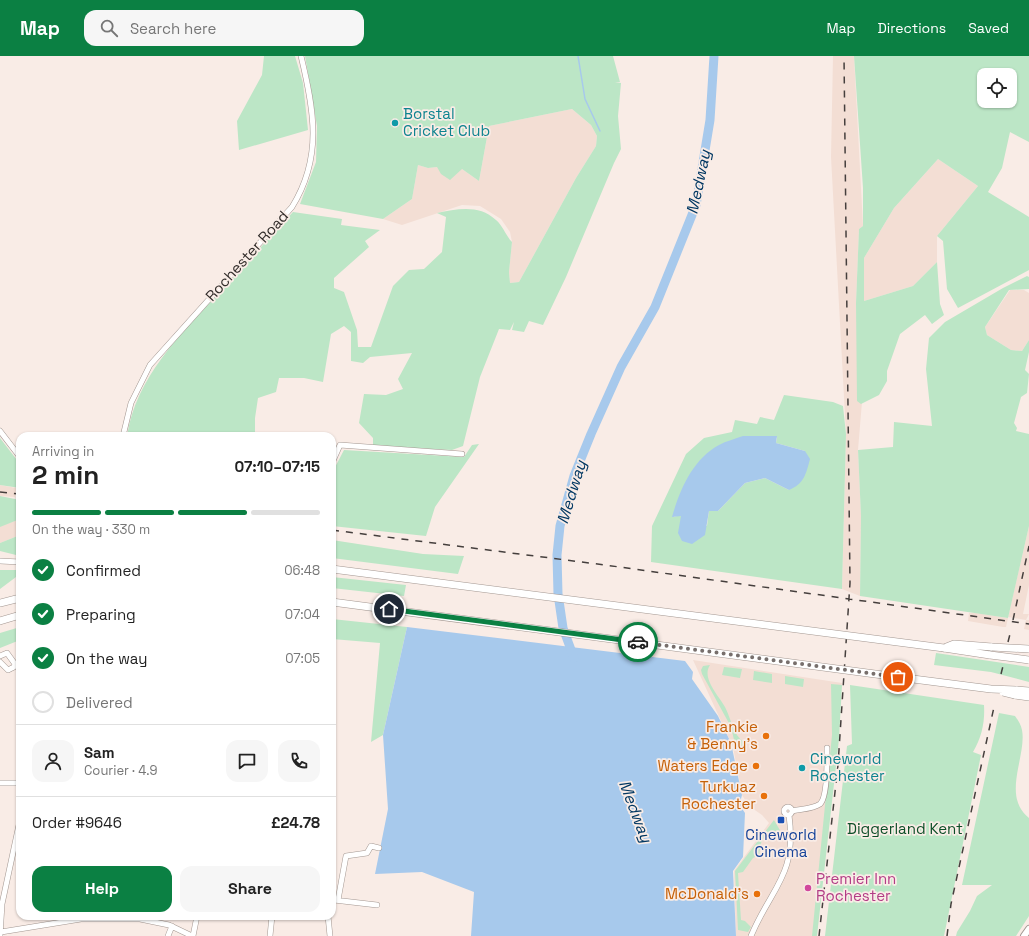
<!DOCTYPE html>
<html lang="en">
<head>
<meta charset="utf-8">
<style>
	body { margin:0; font-family:"Space Grotesk",sans-serif; background:#f6f6f6; color:#222; height:100vh; display:flex; flex-direction:column; font-size:15px; white-space:nowrap }
	* { box-sizing:border-box; margin:0 }
	p { font-size:13px; color:#767676 }
	.icon { flex:none; width:22px; height:22px; fill:none; stroke:currentColor; stroke-width:2; stroke-linecap:round; stroke-linejoin:round }
	.map { position:relative; flex:1; overflow:hidden }
	.panel { position:absolute; left:16px; top:376px; width:320px; height:488px; display:flex; flex-direction:column; background:#fff; border-radius:12px; box-shadow:0 1px 3px #0004 }
	.panel>* { flex:none }
	.buttons { position:absolute; left:977px; top:12px; display:grid; gap:8px }
	.buttons a { display:grid; place-items:center; width:40px; height:40px; border-radius:8px; background:#fff; box-shadow:0 1px 3px #0004; font-size:20px }
	.pin { position:absolute; display:grid; place-items:center; width:34px; height:34px; color:#fff; margin:-17px; border:2px solid #fff; border-radius:50%; box-shadow:0 1px 4px #0007 }
	.courier { position:absolute; display:grid; place-items:center; width:40px; height:40px; margin:-20px; border:3px solid #0b8043; border-radius:50%; background:#fff; color:#222; box-shadow:0 1px 5px #0007 }
	.overview em { font-style:normal; font-weight:700 }
	.overview div { display:flex; flex-direction:column-reverse }
	.overview { display:flex; align-items:center; justify-content:space-between; height:68px; padding:0 16px }
	h1 { font-size:26px; font-weight:700; line-height:30px }
	.bar { display:grid; grid-template-columns:repeat(4,1fr); gap:6px 4px; align-content:center; height:48px; padding:0 16px }
	.bar i { height:5px; border-radius:3px; background:#e0e0e0 }
	.bar .on { background:#0b8043 }
	.bar p { grid-column:span 4 }
	.line { display:flex; align-items:center; gap:10px; padding:0 16px; border-top:1px solid #e0e0e0 }
	.line div { flex:1 }
	.round { display:grid; place-items:center; flex:none; width:42px; height:42px; border-radius:12px; background:#f6f6f6 }
	ol { padding:0 16px; list-style:none }
	li { display:flex; align-items:center; gap:12px; height:44px }
	li p { margin-inline-start:auto }
	li .icon { padding:4px; border-radius:50%; background:#0b8043; color:#fff; stroke-width:4 }
	li:last-child { color:#767676 }
	li i { width:22px; height:22px; border:2px solid #e0e0e0; border-radius:50% }
	.action { display:flex; gap:8px; margin-top:auto; padding:8px 16px }
	.action a { flex:1; height:46px; border-radius:12px; background:#0b8043; color:#fff; font-size:16px; font-weight:700; line-height:46px; text-align:center }
	.action a+a { background:#f6f6f6; color:#222 }
	header { display:flex; align-items:center; gap:24px; box-sizing:border-box; height:56px; padding:0 20px; background:#0b8043; color:#fff }
	header strong { font-size:19px }
	nav { display:flex; gap:22px; margin-inline-start:auto; font-size:14px }
	.search { width:280px; height:36px; background:#f6f6f6; display:flex; align-items:center; gap:10px; box-sizing:border-box; padding:0 14px; border-radius:12px; color:#767676; font-size:15px }
	.map>svg:first-child { display:block }
	.built { fill:#f3ded4 }
	.green { fill:#bce6c6; fill-rule:evenodd }
	.water { fill:#a7c9ec }
	.lines { fill:none; stroke-linecap:round; stroke-linejoin:round }
	.stream { stroke:#a7c9ec; stroke-width:1.5 }
	.river { stroke:#a7c9ec; stroke-width:9 }
	.minor-casing { stroke:#a39791; stroke-width:6 }
	.major-casing { stroke:#a39791; stroke-width:8 }
	.highway-casing { stroke:#a39791; stroke-width:8 }
	.minor { stroke:#fff; stroke-width:5 }
	.major { stroke:#fff; stroke-width:6 }
	.highway { stroke:#fff; stroke-width:7 }
	.rail { stroke:#453f3d; stroke-width:1.5; stroke-dasharray:7 7; stroke-linecap:butt }
	.highway-bridge-casing { stroke:#a39791; stroke-width:8; stroke-linecap:butt }
	.highway-bridge { stroke:#fff; stroke-width:7 }
	.done { stroke:#776f6c; stroke-width:4; stroke-dasharray:0 7.2 }
	.route { stroke:#0b8043; stroke-width:5 }
	.culture-dot { fill:#0f9aa8; stroke:#f9ece6; stroke-width:1.5 }
	.food-dot { fill:#e8710a; stroke:#f9ece6; stroke-width:1.5 }
	.transit-dot { fill:#1a4fb4; stroke:#f9ece6; stroke-width:1.5 }
	.hotel-dot { fill:#d1479c; stroke:#f9ece6; stroke-width:1.5 }
	.labels { text-anchor:middle; stroke-width:3.5; stroke-linejoin:round; paint-order:stroke }
	.culture-label { font-size:15px; fill:#0d838f; stroke:#f9ece6; text-anchor:start }
	.street-label { font-size:15px; fill:#312c2a; stroke:#f9ece6 }
	.food-label { font-size:15px; fill:#c56008; stroke:#f9ece6; text-anchor:end }
	.park-label { font-size:15px; fill:#0c4e27; stroke:#f9ece6 }
	.transit-label { font-size:15px; fill:#164399; stroke:#f9ece6 }
	.hotel-label { font-size:15px; fill:#b23c85; stroke:#f9ece6; text-anchor:start }
	.water-label { font-size:16px; font-style:italic; fill:#003762; stroke:#f9ece6 }
</style>
</head>
<body>
<header>
<strong>Map</strong>
<div class="search"><svg class="icon" aria-label="search" viewBox="0 0 24 24"><circle cx="10" cy="10" r="6"/><path d="M15 15l6 6"/></svg>Search here</div>
<nav><a>Map</a><a>Directions</a><a>Saved</a></nav>
</header>
<div class="map">
<svg width="1029" height="880" viewBox="0 0 1029 880">
	<rect width="100%" height="100%" fill="#f9ece6"/>
	<path class="built" d="M833 0H854L863 170 859 173 856 247 863 334 858 394 861 460 860 540 842 533 846 378 831 101Z
		M572 53 591 69 597 80 596 90 576 122 519 226 510 227 509 216 512 186 510 176 501 163 480 150 462 149 402 169 383 163 412 143 418 109 428 112 437 111 462 113 479 125 489 70Z
		M938 103 978 130 937 180V206L913 230 864 245V202L894 152Z
		M1010 234H1024L1029 237V284L1022 295 1011 294 987 279 985 271Z
		M0 429 16 432 15 441 0 440Z
		M20 463V479L0 487V470Z
		M1029 470V529L1023 558H1029L1026 564H1029V574L1024 573 1026 564 1008 561Z
		M969 557H976L1008 562 1006 571H1003L968 565Z
		M693 604 842 627 815 880H736L734 815 769 767 762 759 749 750 742 739 733 691Z"/>
	<path class="green" d="M264 0H295L303 27 308 74 239 94 237 65 262 19Z
		M305 0H613L620 26H615L621 27 618 60 621 93 614 107 566 221 543 269 529 265 524 276 512 274 514 266 510 274 499 273 480 321 463 390 452 394 373 390V382L359 367 364 338 386 339 403 333 398 323 412 297 370 301 363 307 351 305V276L344 270 331 278 323 326 304 322H279L276 336 258 342 255 362V380H127C136 321 180 279 219 237 244 210 268 183 293 156L342 163 341 169 380 174 365 185 369 191 334 222V232L344 236 357 274 358 291H371L393 230 409 214 424 213 442 196 446 161 437 157C457 153 479 148 496 164 503 170 506 180 512 186L509 216 510 227 519 226 576 122 596 90 597 80 591 69 572 53 489 70 479 125 462 113 450 124 441 118 437 111 428 112 418 109 412 143 383 163 300 148 316 106 317 70Z
		M854 0H1029V86L1010 76 1002 112 988 136 1029 161V214L958 252 947 233 943 185 937 180 978 130 938 103 894 152 864 202V245L913 230 937 206 940 248 944 259 932 268 925 259 900 278 887 315V325L879 339 861 348 857 345 856 247 859 173 863 170V132ZM984 19H1010V45H984Z
		M1027 220 1029 221V233L1009 234 985 271 987 279 1011 294 1022 295 1029 284V296L1025 314 1029 318 1027 337 1021 341 1014 367 1017 372 1016 375 1029 378V470L1008 562 860 540 861 460 858 394 893 391 894 366 932 370 926 313 929 282 945 266 1003 232Z
		M784 339 833 346 843 350 846 378 842 533 651 506 652 470 686 398 704 382 732 376 735 364 757 368 760 361 774 364ZM777 381 776 387 805 395 789 434 765 422 745 427 718 455 709 454 707 470 681 459 673 461Z
		M0 382 20 408V432L0 429Z
		M479 388 435 451 426 480 332 470V417L344 394 464 401 472 389Z
		M0 440 20 444V463L0 471Z
		M20 479V500L0 495V487Z
		M332 484 423 498 464 500 458 518 332 502Z
		M0 514H20V518L0 533Z
		M332 521 406 529 404 540 332 532Z
		M332 563 407 571 383 679 371 686 380 587 332 583Z
		M20 571V584L0 592V577Z
		M936 597 1029 611V626L991 616 934 609Z
		M710 609C701 622 719 640 725 651 731 662 733 679 744 686V691L735 688 731 671 702 618 701 614 703 610Z
		M724 611 742 613 740 622 722 619Z
		M754 615 772 618V627L753 624Z
		M785 620 804 623 803 631 785 628Z
		M831 628 842 629 839 683 817 880H812L832 679Z
		M850 629 984 649C985 666 982 681 973 696L981 699 944 880H825L847 690 852 688Z
		M999 657 1015 660C1018 664 1021 669 1022 674 1027 700 1001 740 1029 762V860L1016 880H956L957 876 970 855 977 840 992 829H962Z
		M774 764 781 776H767L761 787 759 799 753 802 743 816 738 817 741 864 745 865 751 871 748 876 738 874 735 815Z"/>
	<path class="water" d="M743 380H777L776 387 805 395 810 403C806 418 804 428 789 434L765 422 745 427 718 455H709L705 479 692 488 682 485 678 477 681 460 672 461C680 433 693 403 719 389 726 385 735 383 743 380Z
		M407 571 685 605 693 616 692 623 718 660 731 687 742 739C740 746 740 750 745 757L743 801 733 815 736 880H471L474 836 422 816 375 818 388 753 383 679Z"/>
	<g class="lines">
		<path class="stream" d="M578 0 585 43 600 75"/>
		<path class="river" d="M574 602 563 572 558 538 557 499 560 470 574 420 591 378 621 311 655 251 696 149 710 64 714 0"/>
		<defs>
			<path id="minor" d="M0 375 20 401
				M123 380 131 347 150 309 292 151C323 101 314 54 301 0
				M332 407 340 389 462 398
				M0 505 20 506
				M0 600 7 597 15 608 14 611 8 614 0 606
				M0 727H20
				M784 755a4 4 0 1 1 8 0a4 4 0 1 1-8 0Z
				M792 755C801 753 813 753 820 748 828 741 827 703 827 692
				M338 844 346 800 367 797 371 790 379 792
				M332 846 334 844 377 849
				M328 860 330 880
				M1 876 81 863H140L169 869 192 880
				M0 880 2 848 20 764
				M168 880 172 870
				M193 880 197 860
				M270 880 272 860
				M751 880C772 830 797 820 789 759"/>
			<path id="major" d="M1024 880 1029 873"/>
			<path id="highway" d="M0 547 20 542
				M0 565 20 559
				M944 592 954 588 992 591
				M944 592 990 599
				M1016 634 1029 635
				M1015 639 1029 641"/>
		</defs>
		<use href="#minor" class="minor-casing"/>
		<use href="#major" class="major-casing"/>
		<use href="#highway" class="highway-casing"/>
		<use href="#minor" class="minor"/>
		<use href="#major" class="major"/>
		<use href="#highway" class="highway"/>
		<path class="rail" d="M0 436 20 438
			M332 474 605 509 1029 568
			M1013 564 1029 490
			M1008 586 1011 574
			M1001 618 1004 606
			M819 880 838 709 850 527 844 0
			M947 880 951 848 994 651"/>
		<defs>
			<path id="highway-bridge" d="M332 513 944 592
				M332 546 913 623 991 633 1016 634
				M992 591 1029 593
				M990 599 1029 604
				M1003 636 1015 639"/>
		</defs>
		<use href="#highway-bridge" class="highway-bridge-casing"/>
		<use href="#highway-bridge" class="highway-bridge"/>
	</g>
	<g class="lines">
		<path class="done" d="M638 586 898 621"/>
		<path class="route" d="M389 553 638 586"/>
	</g>
	<g class="culture-dot">
		<circle cx="395" cy="67" r="4"/>
		<circle cx="802" cy="712" r="4"/>
	</g>
	<g class="food-dot">
		<circle cx="766" cy="680" r="4"/>
		<circle cx="756" cy="710" r="4"/>
		<circle cx="764" cy="740" r="4"/>
		<circle cx="757" cy="838" r="4"/>
	</g>
	<rect class="transit-dot" x="777" y="760" width="8" height="8" rx="2"/>
	<circle class="hotel-dot" cx="808" cy="832" r="4"/>
	<g class="labels">
		<g class="culture-label">
			<text x="403" y="63">Borstal<tspan x="403" dy="17">Cricket Club</tspan></text>
			<text x="810" y="708">Cineworld<tspan x="810" dy="17">Rochester</tspan></text>
		</g>
		<g class="street-label">
			<text transform="translate(247 200) rotate(-48)" y="5">Rochester Road</text>
		</g>
		<g class="food-label">
			<text x="758" y="676">Frankie<tspan x="758" dy="17">&amp; Benny's</tspan></text>
			<text x="748" y="715">Waters Edge</text>
			<text x="756" y="736">Turkuaz<tspan x="756" dy="17">Rochester</tspan></text>
			<text x="749" y="843">McDonald's</text>
		</g>
		<g class="park-label">
			<text x="905" y="778">Diggerland Kent</text>
		</g>
		<g class="transit-label">
			<text x="781" y="784">Cineworld<tspan x="781" dy="17">Cinema</tspan></text>
		</g>
		<g class="hotel-label">
			<text x="816" y="828">Premier Inn<tspan x="816" dy="17">Rochester</tspan></text>
		</g>
		<g class="water-label">
			<text transform="translate(698 126) rotate(-78)" y="6">Medway</text>
			<text transform="translate(571 436) rotate(-73)" y="6">Medway</text>
			<text transform="translate(636 755) rotate(69)" y="6">Medway</text>
		</g>
	</g>
</svg>
<div class="buttons">
<a><svg class="icon" aria-label="locate" viewBox="0 0 24 24"><circle cx="12" cy="12" r="6"/><path d="M12 2v4M12 18v4M2 12h4M18 12h4"/></svg></a>
</div>
<div class="pin" style="left:898px;top:621px;background:#ea580c"><svg class="icon" aria-label="bag" viewBox="0 0 24 24"><path d="M5 8h14l-1 12H6zM9 8a3 3 0 0 1 6 0"/></svg></div>
<div class="pin" style="left:389px;top:553px;background:#1f2937"><svg class="icon" aria-label="home" viewBox="0 0 24 24"><path d="M3 11l9-7 9 7M6 9v11h12V9"/></svg></div>
<div class="courier" style="left:638px;top:586px"><svg class="icon" aria-label="car" viewBox="0 0 24 24"><path d="M5 17H2v-5l4-1 3-4h7l3 4 3 1v5h-3M9 17h6M6 11h13"/><circle cx="7" cy="17" r="2"/><circle cx="17" cy="17" r="2"/></svg></div>
<section class="panel">
<div class="overview"><div><h1>2 min</h1><p>Arriving in</p></div><em>07:10–07:15</em></div>
<div class="bar"><i class="on"></i><i class="on"></i><i class="on"></i><i></i><p>On the way · 330 m</p></div>
<ol>
<li><svg class="icon" aria-label="check" viewBox="0 0 24 24"><path d="M5 12l5 5 9-10"/></svg>Confirmed<p>06:48</p></li>
<li><svg class="icon" aria-label="check" viewBox="0 0 24 24"><path d="M5 12l5 5 9-10"/></svg>Preparing<p>07:04</p></li>
<li><svg class="icon" aria-label="check" viewBox="0 0 24 24"><path d="M5 12l5 5 9-10"/></svg>On the way<p>07:05</p></li>
<li><i></i>Delivered</li>
</ol>
<div class="line" style="height:72px"><a class="round"><svg class="icon" aria-label="person" viewBox="0 0 24 24"><circle cx="12" cy="8" r="4"/><path d="M4 21q1-7 8-7t8 7"/></svg></a><div><b>Sam</b><p>Courier · 4.9</p></div><a class="round"><svg class="icon" aria-label="chat" viewBox="0 0 24 24"><path d="M4 5h16v11H9l-5 4z"/></svg></a><a class="round"><svg class="icon" aria-label="phone" viewBox="0 0 24 24"><path d="M5 4h4l2 5-3 2q2 4 5 5l2-3 5 2v4C11 20 4 13 5 4z"/></svg></a></div>
<div class="line" style="height:52px"><div>Order #9646</div><b>£24.78</b></div>
<div class="action"><a>Help</a><a>Share</a></div>
</section>
</div>
</body>
</html>
